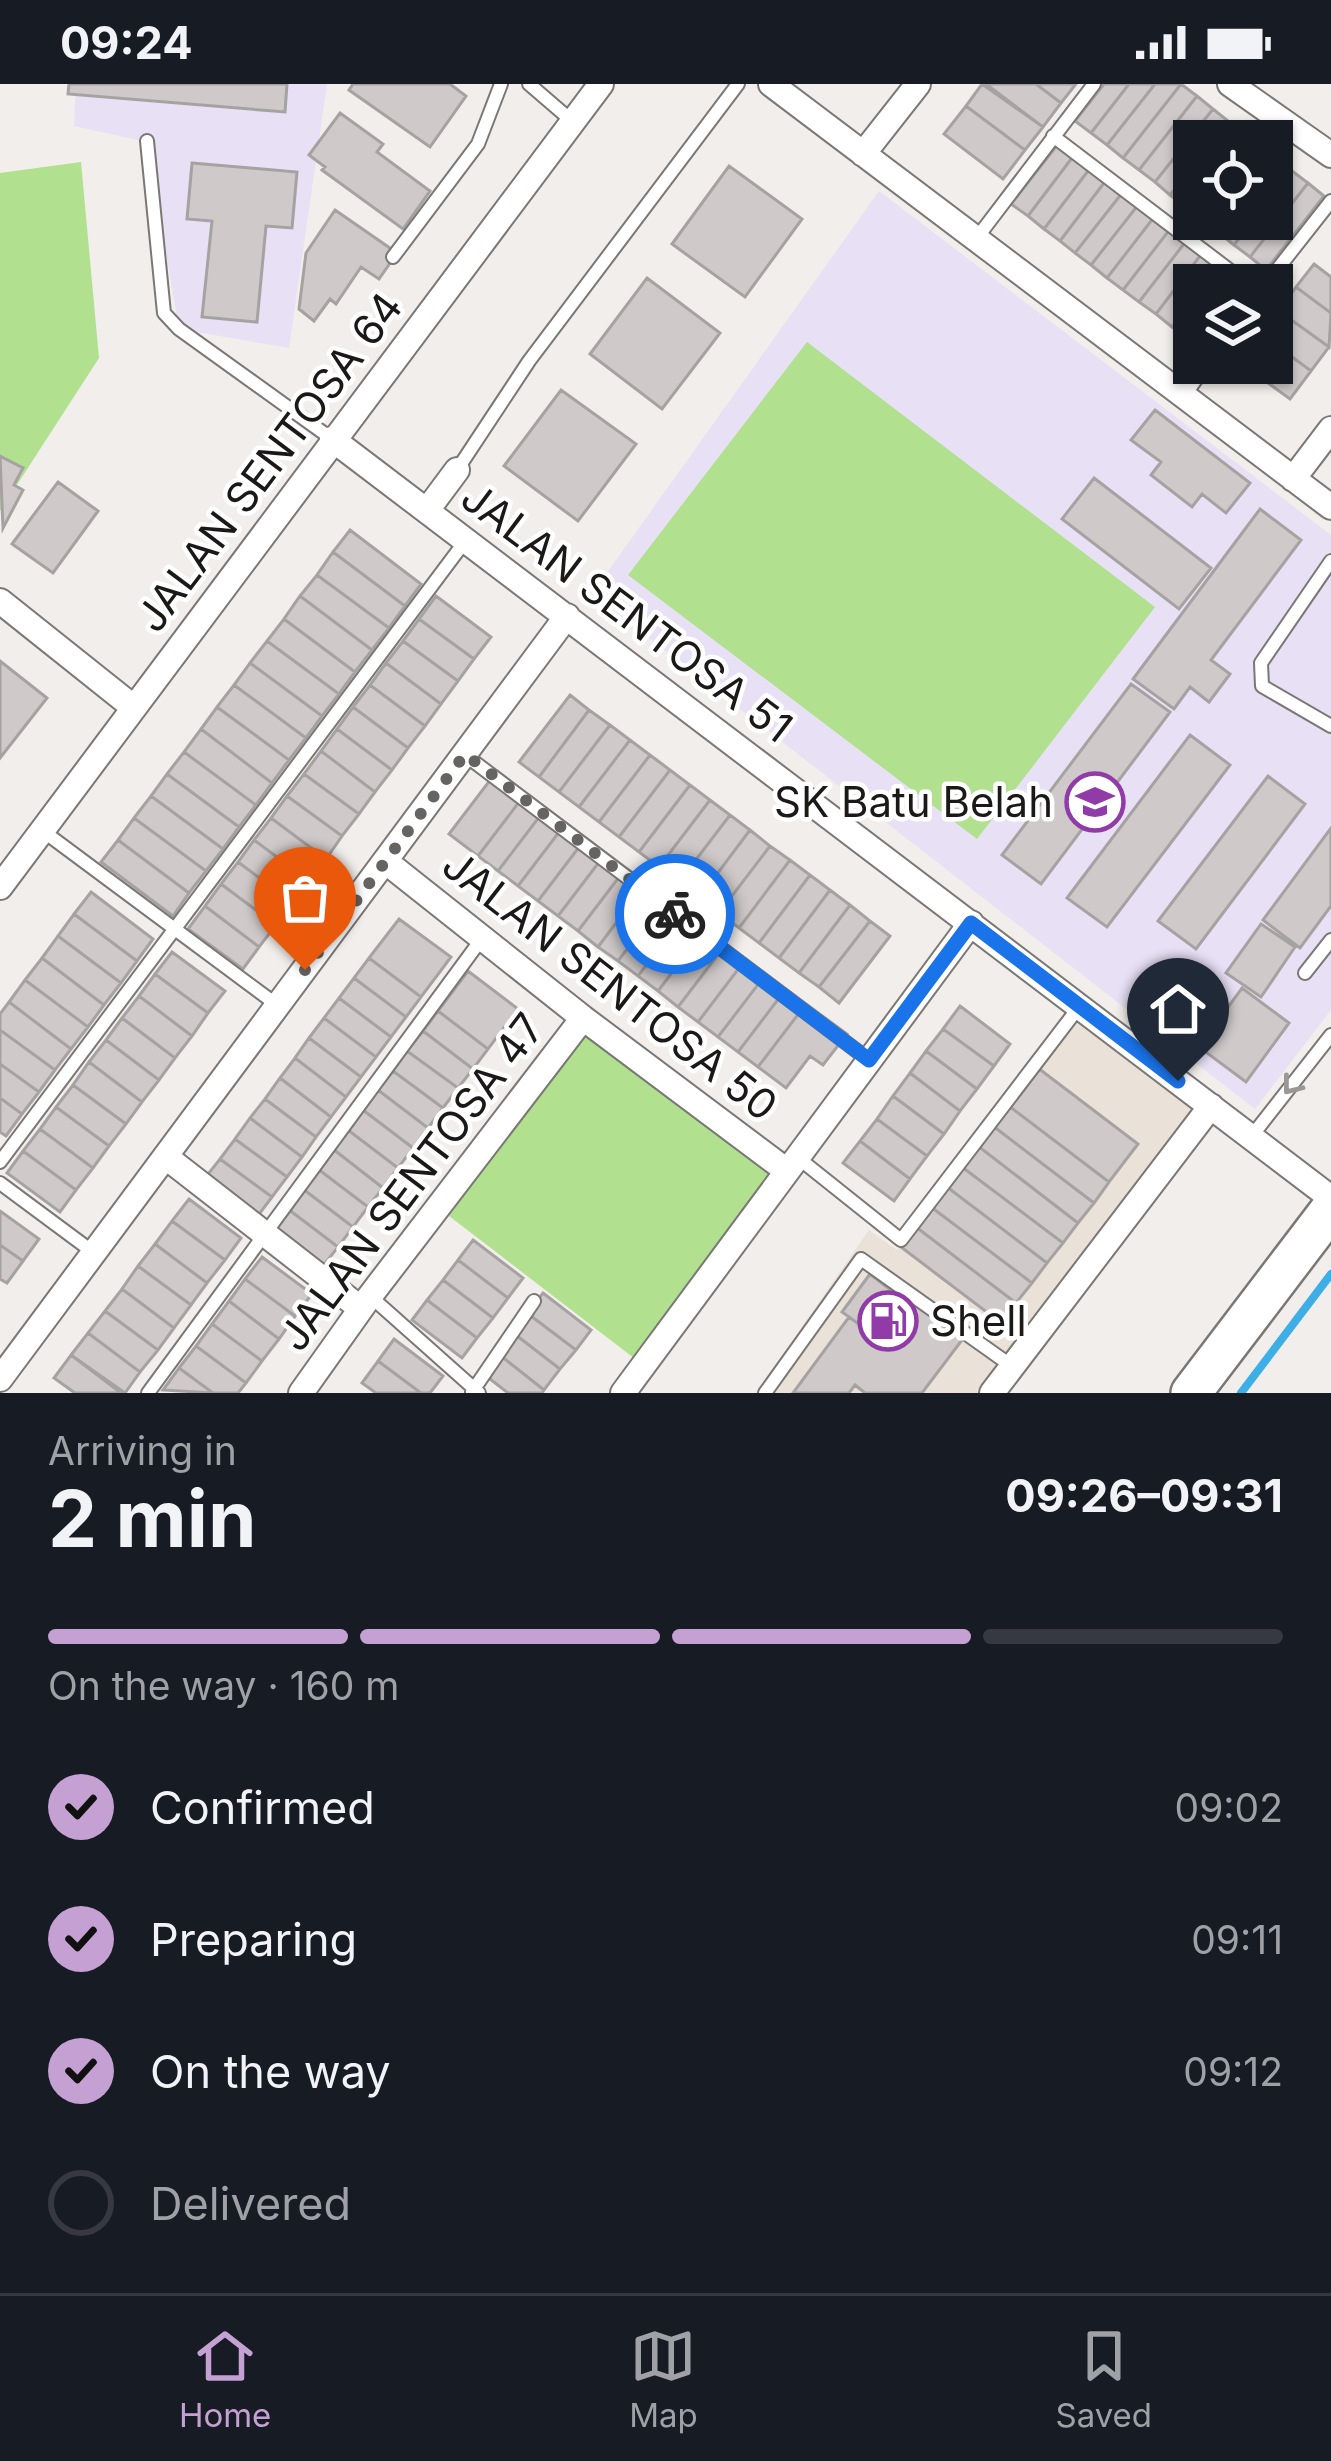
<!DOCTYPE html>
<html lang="en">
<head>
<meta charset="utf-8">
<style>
	body { margin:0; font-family:Inter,sans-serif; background:#20242c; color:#f1f3f6; height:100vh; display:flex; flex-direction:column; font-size:45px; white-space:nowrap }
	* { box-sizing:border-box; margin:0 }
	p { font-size:39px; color:#9ea1a6 }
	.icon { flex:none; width:66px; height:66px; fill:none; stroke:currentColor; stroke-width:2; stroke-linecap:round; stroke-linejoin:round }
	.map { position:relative; height:1309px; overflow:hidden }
	.panel { display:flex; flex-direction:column; background:#171b24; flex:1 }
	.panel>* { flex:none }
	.tools { position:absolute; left:1173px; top:36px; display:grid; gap:24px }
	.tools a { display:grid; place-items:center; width:120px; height:120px; border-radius:0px; background:#171b24; box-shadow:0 3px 9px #0004; font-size:60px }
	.pin { position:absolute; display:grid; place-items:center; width:102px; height:102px; color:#fff; margin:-123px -51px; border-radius:50% 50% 50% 0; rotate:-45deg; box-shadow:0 0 12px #0007 }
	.pin .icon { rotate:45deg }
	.courier { position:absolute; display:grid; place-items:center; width:120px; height:120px; margin:-60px; border:9px solid #1a73e8; border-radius:50%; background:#fff; color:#222; box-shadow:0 3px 15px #0007 }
	.headline em { font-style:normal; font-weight:700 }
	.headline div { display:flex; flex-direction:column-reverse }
	.headline { display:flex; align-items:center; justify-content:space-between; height:204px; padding:0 48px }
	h1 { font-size:78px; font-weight:700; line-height:90px }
	.bar { display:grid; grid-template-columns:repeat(4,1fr); gap:18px 12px; align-content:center; height:144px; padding:0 48px }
	.bar i { height:15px; border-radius:9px; background:#363941 }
	.bar .selected { background:#c5a0d3 }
	.bar p { grid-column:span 4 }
	ol { padding:0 48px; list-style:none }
	li { display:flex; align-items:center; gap:36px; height:132px }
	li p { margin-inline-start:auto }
	li .icon { padding:12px; border-radius:50%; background:#c5a0d3; color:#111; stroke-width:4 }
	li:last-child { color:#9ea1a6 }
	li i { width:66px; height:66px; border:6px solid #363941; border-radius:50% }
	.status { display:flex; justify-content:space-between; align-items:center; height:84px; padding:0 60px; background:#171b24; direction:ltr }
	.status svg { height:33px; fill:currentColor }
	.tab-bar { display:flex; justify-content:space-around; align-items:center; height:168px; border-top:3px solid #363941; background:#171b24; font-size:33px; color:#9ea1a6 }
	.tab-bar a { display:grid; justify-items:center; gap:6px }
	.tab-bar .selected { color:#c5a0d3 }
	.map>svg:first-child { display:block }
	.built { fill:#eae1d9 }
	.education { fill:#e8e0f5 }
	.green { fill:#b1e08f }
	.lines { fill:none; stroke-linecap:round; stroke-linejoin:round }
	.stream { stroke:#3eaee7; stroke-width:8 }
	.building { fill:#cfcac9; stroke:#a6a2a1; stroke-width:3 }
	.service-casing { stroke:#7a7775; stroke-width:16 }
	.minor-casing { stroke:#7a7775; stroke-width:28 }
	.trunk-casing { stroke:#7a7775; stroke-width:44 }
	.service { stroke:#fff; stroke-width:12 }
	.minor { stroke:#fff; stroke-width:24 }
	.trunk { stroke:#fff; stroke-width:39 }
	.oneway { stroke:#989897 }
	.done { stroke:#656462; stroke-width:12; stroke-dasharray:0 21.6 }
	.route { stroke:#1a73e8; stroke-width:15 }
	.labels { text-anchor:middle; stroke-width:9; stroke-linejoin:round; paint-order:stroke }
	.street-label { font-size:42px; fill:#1a1918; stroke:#fff }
	.poi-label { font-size:42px; fill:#1a1918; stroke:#fff; text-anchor:end }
</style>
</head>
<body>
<div class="status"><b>09:24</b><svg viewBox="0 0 49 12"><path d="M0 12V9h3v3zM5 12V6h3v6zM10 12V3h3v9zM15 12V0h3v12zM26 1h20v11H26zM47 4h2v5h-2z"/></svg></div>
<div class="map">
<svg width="1331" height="1309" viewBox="0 0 1331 1309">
	<rect width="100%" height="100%" fill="#f1eeeb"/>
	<path class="built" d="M1079 935 1195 1026 977 1309H756L869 1146 897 1166Z"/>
	<path class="education" d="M76 0H327L289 264 179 245 147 58 74 42Z
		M879 107 1331 451V926L1255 1025 592 510Z"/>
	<path class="green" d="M81 78 99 274 0 427V89Z
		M807 258 1155 523 977 755 628 491Z
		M583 934 787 1087 643 1281 440 1125Z"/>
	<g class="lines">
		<path class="stream" d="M1241 1309 1331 1190"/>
	</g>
	<path class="building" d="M69 0H287L285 28 68 10Z
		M353 0H450L466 12 430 63 349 6Z
		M982 0 1043 43 1025 66 966 22Z
		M986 0H1036L1061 19 1043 43Z
		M1036 0H1076L1061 19Z
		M1104 0H1129L1091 49 1075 37Z
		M1129 0H1155L1107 61 1091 49Z
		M1155 0H1181L1123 74 1107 61Z
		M1181 0 1197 12 1139 86 1123 74Z
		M1197 12 1213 25 1155 98 1139 86Z
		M966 22 1025 66 1003 95 944 50Z
		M1213 25 1228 37 1213 57H1194V81L1170 111 1155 98Z
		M340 29 383 60 377 68 430 107 403 145 322 86 325 83 309 71Z
		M1062 55 1078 66 1028 132 1011 120Z
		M1078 66 1094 79 1044 145 1028 132Z
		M1276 74 1292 87 1272 112V80Z
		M192 79 297 88 292 144 266 142 257 238 202 233 212 137 187 135Z
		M1094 79 1110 91 1060 157 1044 145Z
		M1194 81V114L1186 123 1170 111Z
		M729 82 802 135 745 213 672 160Z
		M1292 87 1308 99 1250 173 1234 161 1254 135H1272V112Z
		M1110 91 1126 104 1075 169 1060 157Z
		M1308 99 1324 112 1266 186 1250 173Z
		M1126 104 1142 116 1091 181 1075 169Z
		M1142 116 1158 128 1107 194 1091 181Z
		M335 126 397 169 379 195 361 183 336 220 330 215 314 237 299 225 306 169Z
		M1158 128 1174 140 1123 206 1107 194Z
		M1229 135H1254L1234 161 1218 148Z
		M1174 140 1190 152 1139 218 1123 206Z
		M1190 152 1206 164 1156 230 1139 218Z
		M1206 164 1222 177 1204 201H1194V213L1172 243 1156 230Z
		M1314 180 1331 193V229L1296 203Z
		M647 194 720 249 662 325 590 270Z
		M1296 203 1331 229 1329 263 1279 227Z
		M1194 213V247L1187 255 1172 243Z
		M1279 227 1329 263 1311 287 1272 258V236Z
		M1272 258 1311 287 1290 315 1241 279H1272Z
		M561 306 636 360 578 437 504 382Z
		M1155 326 1250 399 1226 429 1202 410 1192 423 1151 391 1161 378 1131 356Z
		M0 372 23 384 14 401 23 406 3 444Z
		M1094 394 1211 484 1179 525 1062 435Z
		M58 398 98 427 53 489 12 460Z
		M1260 425 1301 456 1211 576 1230 590 1209 618 1190 603 1174 625 1133 595Z
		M350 446 421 500 405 522 333 468Z
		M333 468 405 522 389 544 317 491Z
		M317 491 389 544 372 566 300 512Z
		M300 512 372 566 355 588 284 535Z
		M436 512 491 553 474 575 419 535Z
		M284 535 355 588 339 610 267 557Z
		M419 535 474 575 458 597 403 557Z
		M267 557 339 610 322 632 250 579Z
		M403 557 458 597 441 620 386 579Z
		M0 577 47 614 0 674Z
		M250 579 322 632 306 654 234 601Z
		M386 579 441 620 425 642 370 601Z
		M1131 600 1170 628 1041 800 1002 771Z
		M234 601 306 654 289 676 217 623Z
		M370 601 425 642 408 664 353 623Z
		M570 611 589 626 539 693 519 678Z
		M217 623 289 676 272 699 201 645Z
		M353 623 408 664 392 686 337 645Z
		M589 626 610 641 559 708 539 693Z
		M610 641 630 656 579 723 559 708Z
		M201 645 272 699 256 721 184 668Z
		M337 645 392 686 375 708 321 667Z
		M1190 651 1230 681 1107 843 1067 814Z
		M630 656 650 671 599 738 579 723Z
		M321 667 375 708 359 730 304 690Z
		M184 668 256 721 239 743 167 690Z
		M650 671 670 686 619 753 599 738Z
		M670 686 690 701 639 768 619 753Z
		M497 687 526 709 478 772 449 750Z
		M167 690 239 743 223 765 151 712Z
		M304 690 359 730 342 752 287 712Z
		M1268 692 1305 720 1196 865 1158 837Z
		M690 701 710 716 659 783 639 768Z
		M526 709 546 724 498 787 478 772Z
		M151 712 223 765 206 787 134 734Z
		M287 712 342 752 326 775 271 734Z
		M710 716 730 731 679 798 659 783Z
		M546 724 566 739 518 802 498 787Z
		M730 731 750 746 699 814 679 798Z
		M134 734 206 787 189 809 118 756Z
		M271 734 326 775 309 797 254 756Z
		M566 739 586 754 538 817 518 802Z
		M1331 744V822L1300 864 1263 836Z
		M750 746 770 762 719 829 699 814Z
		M586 754 606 769 558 832 538 817Z
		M118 756 189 809 173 832 101 778Z
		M254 756 309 797 293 819 238 778Z
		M770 762 790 776 739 844 719 829Z
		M606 769 626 784 578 847 558 832Z
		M790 776 810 791 759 859 739 844Z
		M238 778 293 819 276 841 221 800Z
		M626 784 646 799 598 863 578 847Z
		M810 791 830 806 779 874 759 859Z
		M646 799 666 814 618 877 598 863Z
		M221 800 276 841 259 863 205 822Z
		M830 806 850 821 799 889 779 874Z
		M91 808 153 855 137 877 74 830Z
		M666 814 686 829 638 892 618 877Z
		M850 821 870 837 819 903 799 889Z
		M205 822 259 863 243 885 188 845Z
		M686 829 706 844 658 907 638 892Z
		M74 830 137 877 121 899 58 852Z
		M399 835 451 873 421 913 369 874Z
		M870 837 890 852 839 919 819 903Z
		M1261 840 1295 863 1261 913 1226 889Z
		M706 844 726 860 678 923 658 907Z
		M58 852 121 899 104 921 42 874Z
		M726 860 746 875 698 938 678 923Z
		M172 868 225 907 208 929 155 890Z
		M42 874 104 921 88 943 25 896Z
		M369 874 421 913 406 933 354 894Z
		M746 875 766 890 718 953 698 938Z
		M468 887 518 925 488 965 438 927Z
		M155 890 208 929 192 952 139 912Z
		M766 890 786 905 738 968 718 953Z
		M354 894 406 933 391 953 339 914Z
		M25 896 88 943 71 965 9 918Z
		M1242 904 1289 939 1246 998 1199 963Z
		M786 905 806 920 758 983 738 968Z
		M139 912 192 952 175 974 122 934Z
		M339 914 391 953 376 973 324 934Z
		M9 918 71 965 55 986 0 946V930Z
		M806 920 847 950 823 981 810 972 786 1004 758 983Z
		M960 922 1010 960 994 982 943 945Z
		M438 927 488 965 473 985 423 947Z
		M122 934 175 974 159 996 106 956Z
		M324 934 376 973 361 993 309 954Z
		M943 945 994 982 977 1005 926 967Z
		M0 946 55 986 39 1008 0 980Z
		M423 947 473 985 458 1004 407 967Z
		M309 954 361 993 346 1013 295 974Z
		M106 956 159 996 142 1018 89 978Z
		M407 967 458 1004 443 1024 393 987Z
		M926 967 977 1005 960 1027 910 989Z
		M295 974 346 1013 331 1033 280 994Z
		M89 978 142 1018 126 1040 73 1001Z
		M0 980 39 1008 22 1030 0 1014Z
		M1038 984 1138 1060 1109 1098 1009 1022Z
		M393 987 443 1024 428 1044 378 1006Z
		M910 989 960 1027 944 1050 893 1012Z
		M280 994 331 1033 316 1053 265 1015Z
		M73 1001 126 1040 109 1062 56 1023Z
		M378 1006 428 1044 413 1064 363 1026Z
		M893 1012 944 1050 927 1072 877 1035Z
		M0 1014 22 1030 6 1052 0 1048Z
		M265 1015 316 1053 302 1073 250 1034Z
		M1009 1022 1109 1098 1094 1119 993 1042Z
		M56 1023 109 1062 93 1084 40 1045Z
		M363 1026 413 1064 398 1084 348 1046Z
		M250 1034 302 1073 287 1093 235 1055Z
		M877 1035 927 1072 910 1095 860 1057Z
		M993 1042 1094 1119 1078 1139 978 1062Z
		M40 1045 93 1084 76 1106 23 1067Z
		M348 1046 398 1084 383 1104 333 1065Z
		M235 1055 287 1093 272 1113 220 1075Z
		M860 1057 910 1095 894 1117 843 1079Z
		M978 1062 1078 1139 1063 1159 962 1083Z
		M333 1065 383 1104 368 1123 318 1085Z
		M23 1067 76 1106 60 1128 7 1089Z
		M220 1075 272 1113 257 1133 205 1094Z
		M962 1083 1063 1159 1047 1179 947 1103Z
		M318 1085 368 1123 353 1143 303 1105Z
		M947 1103 1047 1179 1032 1199 931 1123Z
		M303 1105 353 1143 338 1163 288 1125Z
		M189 1115 241 1154 225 1176 172 1137Z
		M931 1123 1032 1199 1016 1219 916 1143Z
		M288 1125 338 1163 323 1182 273 1144Z
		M0 1127 39 1155 23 1177 0 1161Z
		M172 1137 225 1176 207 1199 155 1160Z
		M916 1143 1016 1219 1001 1239 901 1163Z
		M473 1156 523 1194 508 1214 458 1176Z
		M155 1160 207 1199 191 1221 138 1182Z
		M0 1161 23 1177 7 1199 0 1195Z
		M262 1173 312 1210 295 1232 245 1195Z
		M458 1176 508 1214 493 1234 443 1196Z
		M138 1182 191 1221 174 1244 122 1205Z
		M870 1190 901 1214 874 1251 842 1228Z
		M245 1195 295 1232 279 1255 229 1217Z
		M443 1196 493 1234 477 1254 427 1216Z
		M122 1205 174 1244 158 1266 105 1227Z
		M906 1208 965 1252 922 1309H865L855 1301 849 1309H793L849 1233 874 1251Z
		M543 1209 591 1246 576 1266 527 1229Z
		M427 1216 477 1254 462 1274 412 1236Z
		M229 1217 279 1255 262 1277 212 1240Z
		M105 1227 158 1266 140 1288 88 1249Z
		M527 1229 576 1266 560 1285 512 1248Z
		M212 1240 262 1277 246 1299 196 1262Z
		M512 1248 560 1285 544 1306 496 1268Z
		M88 1249 140 1288 125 1309 71 1271Z
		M394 1255 443 1292 430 1309H421L378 1277Z
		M196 1262 246 1299 238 1309H213L179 1284Z
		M496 1268 544 1306 542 1309H508L481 1288Z
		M71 1271 121 1309H75L54 1294Z
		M378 1277 421 1309H376L362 1299Z
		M179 1284 213 1309 163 1306Z"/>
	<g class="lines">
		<defs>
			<path id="service" d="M529 0 572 37
				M1053 52 1249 201
				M147 57 164 229 179 245 332 355
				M976 155 1094 0
				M393 173 478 60 501 0
				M1265 201 1331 117
				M1184 312 1208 279
				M457 386 529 277 738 0
				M1331 477 1261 579 1262 602 1331 642
				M465 671 869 976
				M43 747 277 921
				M1305 889 1331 856
				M1251 1053 1331 951
				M797 1073 901 1156 1079 923
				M0 1078 466 456
				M0 1099 93 1168
				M370 1212 479 1309
				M472 1308 534 1217
				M148 1309 483 853
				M765 1309 861 1175 1013 1283"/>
			<path id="minor" d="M771 0 1331 423
				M1230 0 1331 71
				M863 70 918 0
				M332 355 1331 1114
				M1293 395 1331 345
				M428 425 457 386
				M0 517 133 623
				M385 777 583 934 787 1087
				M0 803 601 0
				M166 1073 360 1224
				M0 1295 567 532
				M301 1309 370 1212 583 934
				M623 1309 971 839
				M992 1309 1211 1022"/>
			<path id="trunk" d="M1191 1309 1331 1125"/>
		</defs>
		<use href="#service" class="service-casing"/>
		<use href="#minor" class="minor-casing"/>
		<use href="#trunk" class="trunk-casing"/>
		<use href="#service" class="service"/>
		<use href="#minor" class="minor"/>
		<use href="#trunk" class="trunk"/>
	</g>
	<defs><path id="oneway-chevron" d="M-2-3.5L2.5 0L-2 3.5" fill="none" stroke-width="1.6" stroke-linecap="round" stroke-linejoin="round" transform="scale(3)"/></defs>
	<use class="oneway" href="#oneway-chevron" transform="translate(1291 1002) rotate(128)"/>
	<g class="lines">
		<path class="done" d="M305 886 465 670 675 830"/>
		<path class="route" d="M675 830 869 976 971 839 1178 997"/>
	</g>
	<defs>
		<symbol id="school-ring" viewBox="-11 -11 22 22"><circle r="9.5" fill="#fff" stroke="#903ba8" stroke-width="1.5"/><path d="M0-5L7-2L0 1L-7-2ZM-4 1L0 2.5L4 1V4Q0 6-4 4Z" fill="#903ba8"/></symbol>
		<symbol id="fuel-ring" viewBox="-11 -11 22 22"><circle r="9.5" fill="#fff" stroke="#903ba8" stroke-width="1.5"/><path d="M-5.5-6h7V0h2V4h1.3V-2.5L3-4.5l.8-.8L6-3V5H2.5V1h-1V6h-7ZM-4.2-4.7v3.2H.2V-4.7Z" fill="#903ba8"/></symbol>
	</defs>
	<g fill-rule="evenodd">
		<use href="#school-ring" x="1062" y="685" width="66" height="66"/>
		<use href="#fuel-ring" x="855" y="1204" width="66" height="66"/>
	</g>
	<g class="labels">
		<g class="street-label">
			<text transform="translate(269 378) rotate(-53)" y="15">JALAN SENTOSA 64</text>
			<text transform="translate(627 528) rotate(37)" y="15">JALAN SENTOSA 51</text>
			<text transform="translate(610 901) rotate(38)" y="15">JALAN SENTOSA 50</text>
			<text transform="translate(411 1098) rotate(-53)" y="15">JALAN SENTOSA 47</text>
		</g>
		<g class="poi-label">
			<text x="1053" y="733">SK Batu Belah</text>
			<text x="930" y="1252" text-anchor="start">Shell</text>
		</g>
	</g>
</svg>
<div class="tools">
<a><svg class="icon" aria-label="locate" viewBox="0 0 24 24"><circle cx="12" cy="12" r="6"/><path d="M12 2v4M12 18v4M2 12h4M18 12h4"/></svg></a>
<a><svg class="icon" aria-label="layers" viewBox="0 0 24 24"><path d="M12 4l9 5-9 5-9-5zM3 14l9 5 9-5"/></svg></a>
</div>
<div class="pin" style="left:305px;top:886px;background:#ea580c"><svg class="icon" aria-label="bag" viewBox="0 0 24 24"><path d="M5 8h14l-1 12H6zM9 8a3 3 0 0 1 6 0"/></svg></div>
<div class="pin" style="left:1178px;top:997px;background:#1f2937"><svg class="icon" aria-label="home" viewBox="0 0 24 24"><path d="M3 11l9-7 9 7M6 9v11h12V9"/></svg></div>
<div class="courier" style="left:675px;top:830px"><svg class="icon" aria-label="bike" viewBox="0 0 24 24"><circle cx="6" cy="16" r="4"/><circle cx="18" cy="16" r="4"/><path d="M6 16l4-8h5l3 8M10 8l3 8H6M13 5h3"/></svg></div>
</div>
<section class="panel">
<div class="headline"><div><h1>2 min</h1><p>Arriving in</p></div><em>09:26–09:31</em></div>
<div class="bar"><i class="selected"></i><i class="selected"></i><i class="selected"></i><i></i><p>On the way · 160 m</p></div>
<ol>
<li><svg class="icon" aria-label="check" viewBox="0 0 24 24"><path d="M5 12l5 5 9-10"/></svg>Confirmed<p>09:02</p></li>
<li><svg class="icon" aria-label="check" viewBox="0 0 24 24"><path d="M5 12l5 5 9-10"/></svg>Preparing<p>09:11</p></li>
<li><svg class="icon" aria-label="check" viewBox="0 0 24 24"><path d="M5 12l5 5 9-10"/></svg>On the way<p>09:12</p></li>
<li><i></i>Delivered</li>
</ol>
</section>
<nav class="tab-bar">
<a class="selected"><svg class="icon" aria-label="home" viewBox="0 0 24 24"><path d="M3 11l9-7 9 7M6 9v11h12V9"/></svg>Home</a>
<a><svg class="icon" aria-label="map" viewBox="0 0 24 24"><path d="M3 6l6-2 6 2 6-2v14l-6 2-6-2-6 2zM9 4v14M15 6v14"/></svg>Map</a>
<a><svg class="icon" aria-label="saved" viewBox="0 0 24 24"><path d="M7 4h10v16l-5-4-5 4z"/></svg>Saved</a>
</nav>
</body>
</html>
